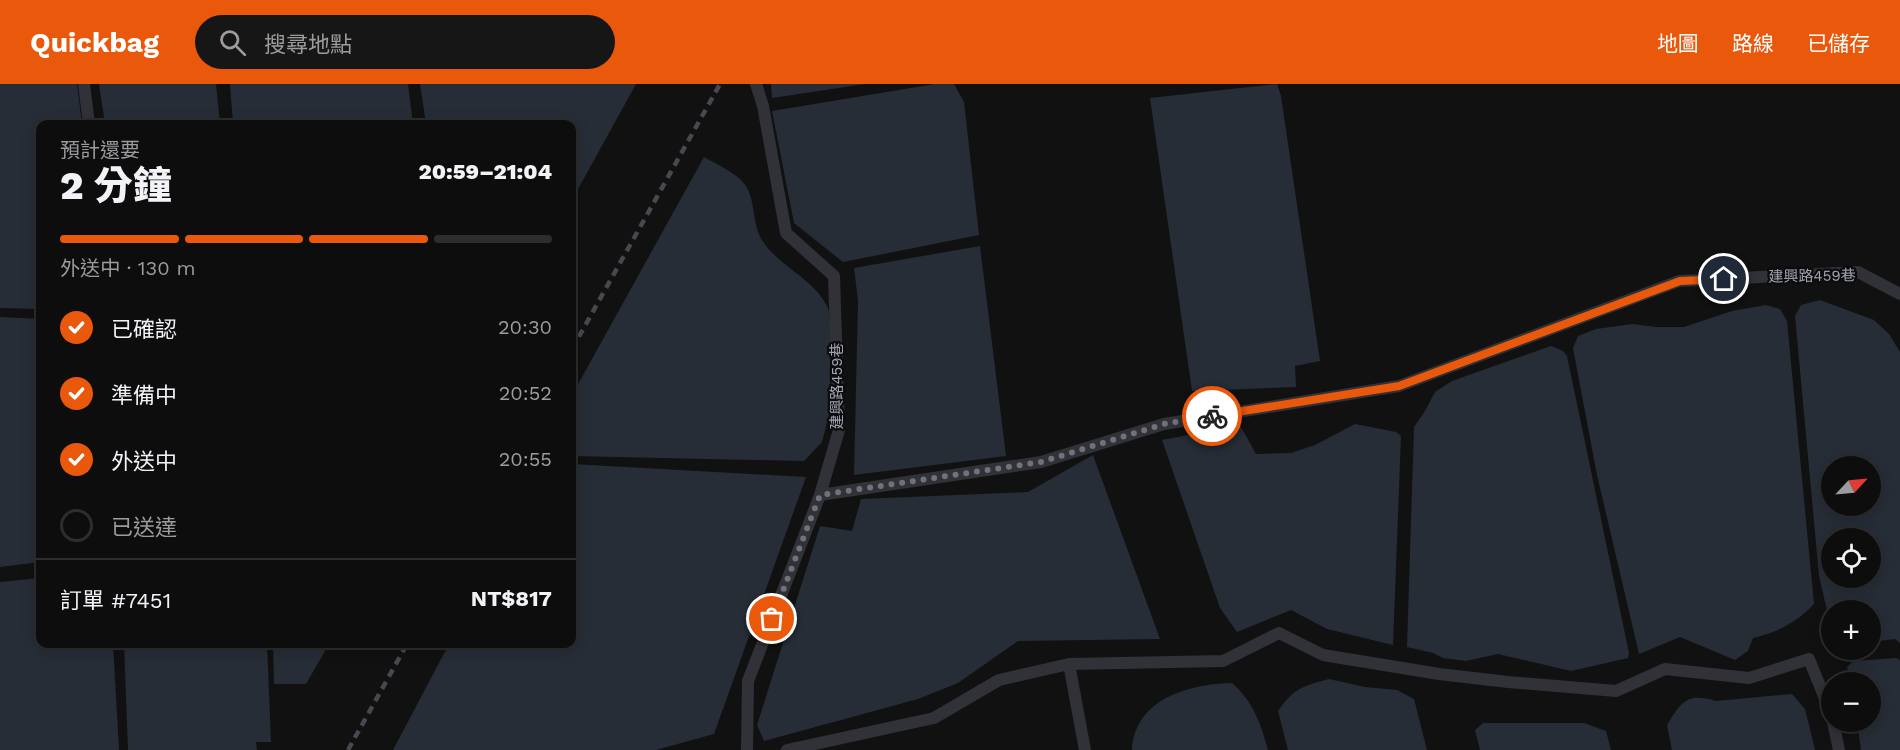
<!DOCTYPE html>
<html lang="zh-TW">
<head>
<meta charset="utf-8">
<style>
	body { margin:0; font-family:"Work Sans","Noto Sans TC",sans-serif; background:#161617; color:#f1f3f6; height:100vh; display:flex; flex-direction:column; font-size:22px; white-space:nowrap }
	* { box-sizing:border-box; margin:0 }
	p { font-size:20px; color:#9a9c9e }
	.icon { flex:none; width:33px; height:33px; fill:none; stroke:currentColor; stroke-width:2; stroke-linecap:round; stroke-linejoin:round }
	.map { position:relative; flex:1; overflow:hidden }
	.side { position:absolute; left:36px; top:36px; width:540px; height:528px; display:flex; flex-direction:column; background:#0d0d0e; border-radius:12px; box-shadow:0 3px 15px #0003,0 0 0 2px #2d2d2e }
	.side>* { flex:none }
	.needle { width:39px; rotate:64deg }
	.fabs { position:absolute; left:1821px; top:372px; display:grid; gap:12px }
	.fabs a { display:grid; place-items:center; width:60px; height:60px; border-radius:50%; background:#0d0d0e; box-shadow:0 3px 15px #0003,0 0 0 2px #2d2d2e; font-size:30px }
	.pin { position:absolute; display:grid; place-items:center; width:51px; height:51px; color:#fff; margin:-26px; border:3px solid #fff; border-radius:50%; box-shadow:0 2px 6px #0007 }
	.courier { position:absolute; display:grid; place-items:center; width:60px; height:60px; margin:-30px; border:4px solid #ea580c; border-radius:50%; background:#fff; color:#222; box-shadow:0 2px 8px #0007 }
	.overview em { font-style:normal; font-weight:800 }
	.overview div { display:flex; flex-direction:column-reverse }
	.overview { display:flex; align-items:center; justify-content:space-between; height:102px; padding:0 24px }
	h1 { font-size:39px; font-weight:800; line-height:45px }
	.bar { display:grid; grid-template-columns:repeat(4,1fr); gap:9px 6px; align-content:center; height:72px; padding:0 24px }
	.bar i { height:8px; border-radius:4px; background:#2d2d2e }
	.bar .current { background:#ea580c }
	.bar p { grid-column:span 4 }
	.line { display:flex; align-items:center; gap:15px; padding:0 24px; border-top:2px solid #2d2d2e }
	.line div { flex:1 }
	ol { padding:0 24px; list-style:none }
	li { display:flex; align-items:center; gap:18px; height:66px }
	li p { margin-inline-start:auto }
	li .icon { padding:6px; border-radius:50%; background:#ea580c; color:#fff; stroke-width:4 }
	li:last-child { color:#9a9c9e }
	li i { width:33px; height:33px; border:3px solid #2d2d2e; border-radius:50% }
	header { display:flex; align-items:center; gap:36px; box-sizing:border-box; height:84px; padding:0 30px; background:#ea580c; color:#fff }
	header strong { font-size:28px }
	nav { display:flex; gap:33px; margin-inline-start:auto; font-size:21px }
	.search { width:420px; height:54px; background:#161617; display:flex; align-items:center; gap:15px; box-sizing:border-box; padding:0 21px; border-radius:33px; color:#9a9c9e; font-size:22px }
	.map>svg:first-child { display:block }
	.water { fill:#262d36; fill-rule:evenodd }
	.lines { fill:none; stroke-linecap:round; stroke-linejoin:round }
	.lane { stroke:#313237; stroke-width:12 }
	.rail { stroke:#484950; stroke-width:4.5; stroke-dasharray:8 6; stroke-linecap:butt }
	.done { stroke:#6f717b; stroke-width:6; stroke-dasharray:0 10.8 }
	.route { stroke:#ea580c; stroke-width:8 }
	.labels { text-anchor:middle; stroke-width:4.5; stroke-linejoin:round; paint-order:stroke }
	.street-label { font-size:15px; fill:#a1a4b4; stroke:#0c0c0d }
</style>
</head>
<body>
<header>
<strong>Quickbag</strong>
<div class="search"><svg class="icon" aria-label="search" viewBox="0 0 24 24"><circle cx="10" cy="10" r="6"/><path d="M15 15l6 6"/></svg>搜尋地點</div>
<nav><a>地圖</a><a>路線</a><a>已儲存</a></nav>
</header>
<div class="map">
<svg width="1900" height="666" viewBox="0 0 1900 666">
	<rect width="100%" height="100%" fill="#111112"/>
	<path class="water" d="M0 0H77L82 40H40V225L0 224Z
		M99 0H216L220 40H105Z
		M230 0H408L413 40H233Z
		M420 0H636L572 116V40H426Z
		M771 0H865L772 14Z
		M935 0H954L964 18 979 151 843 178 794 139 772 27Z
		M1277 0 1281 12 1320 277 1295 282 1296 303 1192 307 1150 14Z
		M704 73C718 81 737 89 746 102 756 119 752 140 762 156 778 182 813 194 827 222 829 226 829 232 830 236V327L822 358 804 377 572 372V311Z
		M980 162 1006 372 854 391 858 217 854 184Z
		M1820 216 1874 236 1889 250 1900 268V559L1895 555 1871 558 1870 526H1832L1831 544 1819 492 1795 232 1801 221ZM1832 382H1870V422H1832ZM1832 454H1870V494H1832Z
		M1766 221 1780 225 1787 237 1814 520C1796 539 1778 548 1753 554L1748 567 1735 576 1680 553 1639 570 1597 391 1573 264 1578 252 1596 245 1632 240 1657 243H1684L1732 227Z
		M0 233 40 235V478L0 483Z
		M1551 262 1563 267 1567 272 1629 569 1628 574 1571 587 1498 570 1466 577 1443 574 1433 569 1407 563 1414 343 1425 327 1435 308 1452 297Z
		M1355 340 1396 348 1401 352 1393 561 1327 545 1291 526 1237 548 1220 524 1162 356 1240 341 1256 370 1291 369 1315 361Z
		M1093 371 1160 555 1018 557 958 599 918 615 764 657 757 641 820 442 852 447 861 415 1028 408Z
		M572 380 806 393 714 650 656 666H393L449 560H572Z
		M40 494V560H113L119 666H0V498Z
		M124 560H267L271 658H256L257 666H128Z
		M273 560H329L306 600H274Z
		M1896 574 1900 576V666H1861L1857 638H1870V598H1851L1847 583 1853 577Z
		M1329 595 1365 603 1397 606 1414 615 1427 666H1288L1278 627C1294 604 1303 602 1329 595Z
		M1232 599C1253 617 1261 640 1268 666H1132C1135 615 1188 600 1232 599Z
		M1792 610 1805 625 1815 666H1672L1667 641C1681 618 1687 608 1716 617Z
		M1483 639H1584L1606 647 1611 666H1480L1475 646Z"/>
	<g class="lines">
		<path class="lane" d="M84 0 89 40
			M756 0 763 22 786 149 834 192 839 346 820 411 1041 378 1164 340 1399 302 1679 197 1858 188 1900 210
			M1069 580 1085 666
			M1833 638 1839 666
			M747 666 748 597 820 411
			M787 666 934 634 999 596 1069 580 1223 577 1279 549 1323 571 1439 590 1508 598 1616 607 1665 585 1749 594 1809 575 1832 632"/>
		<path class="rail" d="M572 265 720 0
			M348 666 407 560"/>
	</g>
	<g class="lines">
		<path class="done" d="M772 535 820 411 1041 378 1164 340 1212 332"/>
		<path class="route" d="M1212 332 1399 302 1680 197 1724 195"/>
	</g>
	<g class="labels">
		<g class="street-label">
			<text transform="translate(1812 192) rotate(-1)" y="5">建興路459巷</text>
			<text transform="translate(837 302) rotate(-90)" y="5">建興路459巷</text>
		</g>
	</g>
</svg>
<div class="fabs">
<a><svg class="needle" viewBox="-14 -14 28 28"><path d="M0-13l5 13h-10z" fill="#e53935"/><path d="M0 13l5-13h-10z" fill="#9a9c9e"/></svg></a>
<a><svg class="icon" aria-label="locate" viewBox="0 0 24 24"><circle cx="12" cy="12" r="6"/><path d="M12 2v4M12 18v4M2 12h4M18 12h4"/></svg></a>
<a>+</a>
<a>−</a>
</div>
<div class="pin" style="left:772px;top:535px;background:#ea580c"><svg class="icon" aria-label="bag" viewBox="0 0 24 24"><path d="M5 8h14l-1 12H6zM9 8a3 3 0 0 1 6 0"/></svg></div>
<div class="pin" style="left:1724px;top:195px;background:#1f2937"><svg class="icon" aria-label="home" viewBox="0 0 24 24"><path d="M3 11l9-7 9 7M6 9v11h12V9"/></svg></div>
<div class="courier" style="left:1212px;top:332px"><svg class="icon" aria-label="bike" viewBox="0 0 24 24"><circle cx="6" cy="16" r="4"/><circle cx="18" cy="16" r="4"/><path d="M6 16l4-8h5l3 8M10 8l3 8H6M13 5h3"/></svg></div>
<section class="side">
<div class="overview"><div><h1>2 分鐘</h1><p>預計還要</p></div><em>20:59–21:04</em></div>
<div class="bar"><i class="current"></i><i class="current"></i><i class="current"></i><i></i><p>外送中 · 130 m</p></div>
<ol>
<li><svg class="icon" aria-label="check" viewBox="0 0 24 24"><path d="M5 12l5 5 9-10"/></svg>已確認<p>20:30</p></li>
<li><svg class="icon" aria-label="check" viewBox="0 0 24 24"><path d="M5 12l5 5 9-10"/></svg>準備中<p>20:52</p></li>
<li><svg class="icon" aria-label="check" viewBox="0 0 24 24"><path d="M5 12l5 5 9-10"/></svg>外送中<p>20:55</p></li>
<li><i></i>已送達</li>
</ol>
<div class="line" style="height:78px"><div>訂單 #7451</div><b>NT$817</b></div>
</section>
</div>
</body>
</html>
